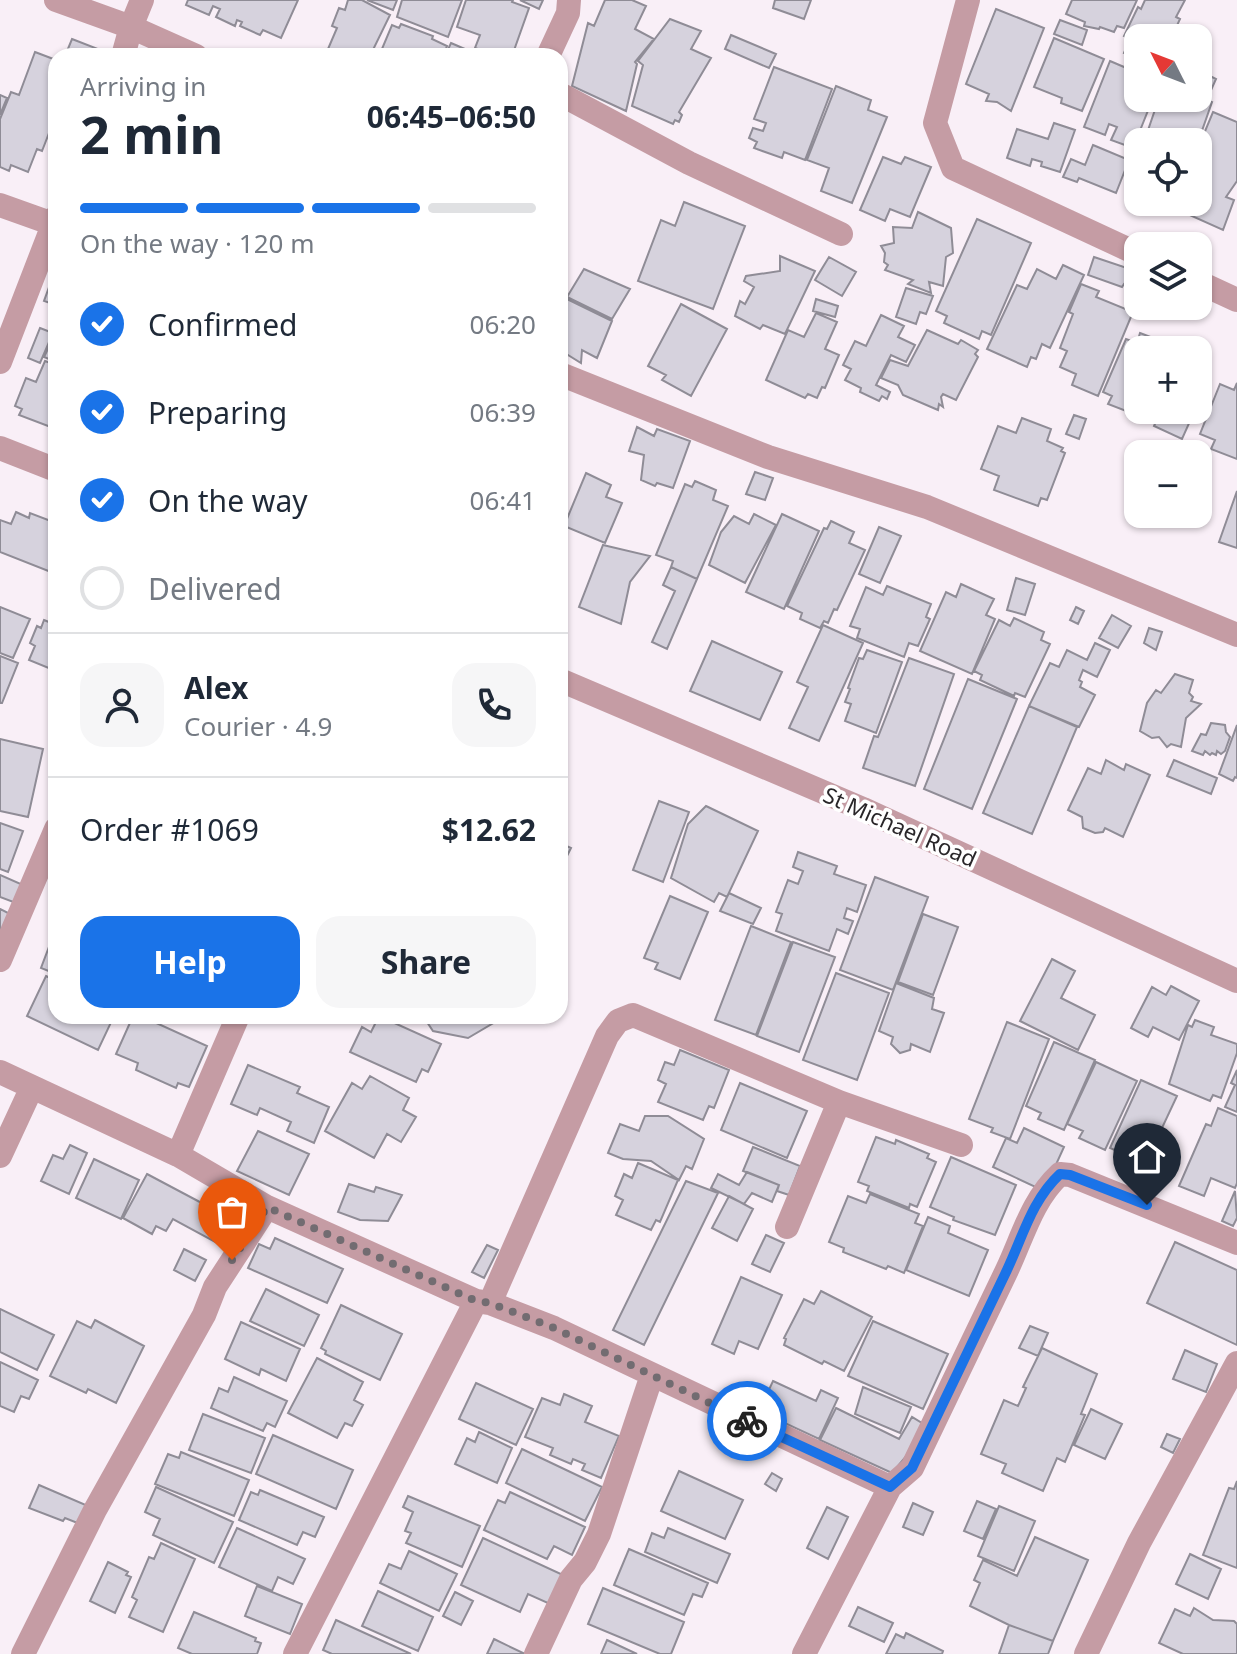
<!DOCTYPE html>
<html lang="en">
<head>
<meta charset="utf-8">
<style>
	body { margin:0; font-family:"Noto Sans",sans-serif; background:#f6f6f7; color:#1f2937; height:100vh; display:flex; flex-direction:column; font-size:30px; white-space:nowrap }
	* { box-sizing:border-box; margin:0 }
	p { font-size:26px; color:#747a83 }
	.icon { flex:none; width:44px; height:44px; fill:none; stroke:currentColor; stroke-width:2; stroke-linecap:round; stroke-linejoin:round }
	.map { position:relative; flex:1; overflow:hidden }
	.sheet { position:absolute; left:48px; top:48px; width:520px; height:976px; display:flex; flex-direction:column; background:#fff; border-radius:24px; box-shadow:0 2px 6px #0004 }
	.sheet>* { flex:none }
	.needle { width:52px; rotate:312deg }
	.tools { position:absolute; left:1124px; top:24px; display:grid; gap:16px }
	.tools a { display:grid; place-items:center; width:88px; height:88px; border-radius:16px; background:#fff; box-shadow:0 2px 6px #0004; font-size:40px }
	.pin { position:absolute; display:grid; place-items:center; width:68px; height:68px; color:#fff; margin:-82px -34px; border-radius:50% 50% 50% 0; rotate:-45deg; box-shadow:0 0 8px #0007 }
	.pin .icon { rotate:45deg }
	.courier { position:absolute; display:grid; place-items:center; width:80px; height:80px; margin:-40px; border:6px solid #1a73e8; border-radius:50%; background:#fff; color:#222; box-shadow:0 2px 10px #0007 }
	.overview em { font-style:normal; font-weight:700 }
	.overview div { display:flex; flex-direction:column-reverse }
	.overview { display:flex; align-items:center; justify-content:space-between; height:136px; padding:0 32px }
	h1 { font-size:52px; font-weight:700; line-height:60px }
	.bar { display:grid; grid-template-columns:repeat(4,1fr); gap:12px 8px; align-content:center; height:96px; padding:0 32px }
	.bar i { height:10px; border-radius:6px; background:#e0e1e3 }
	.bar .on { background:#1a73e8 }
	.bar p { grid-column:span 4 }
	.line { display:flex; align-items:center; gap:20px; padding:0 32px; border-top:2px solid #e0e1e3 }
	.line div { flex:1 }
	.round { display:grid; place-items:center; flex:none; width:84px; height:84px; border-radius:24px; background:#f6f6f7 }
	ol { padding:0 32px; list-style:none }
	li { display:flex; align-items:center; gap:24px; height:88px }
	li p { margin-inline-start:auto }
	li .icon { padding:8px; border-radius:50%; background:#1a73e8; color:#fff; stroke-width:4 }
	li:last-child { color:#747a83 }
	li i { width:44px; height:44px; border:4px solid #e0e1e3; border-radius:50% }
	.action { display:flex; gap:16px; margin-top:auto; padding:16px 32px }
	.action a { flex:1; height:92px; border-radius:24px; background:#1a73e8; color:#fff; font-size:32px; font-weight:700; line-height:92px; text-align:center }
	.action a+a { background:#f6f6f7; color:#1f2937 }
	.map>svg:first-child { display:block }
	.building { fill:#d6d2dd; stroke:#8f8c96; stroke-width:2 }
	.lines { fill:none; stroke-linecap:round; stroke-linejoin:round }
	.street { stroke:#c59ca4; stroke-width:24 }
	.done { stroke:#726c71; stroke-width:8; stroke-dasharray:0 14.4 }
	.route { stroke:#1a73e8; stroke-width:10 }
	.labels { text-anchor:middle; stroke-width:7; stroke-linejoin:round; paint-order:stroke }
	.street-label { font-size:22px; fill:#292629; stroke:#fff }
</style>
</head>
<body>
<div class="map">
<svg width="1237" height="1654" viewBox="0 0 1237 1654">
	<rect width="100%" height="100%" fill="#f9eff7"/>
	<path class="building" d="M188 0H298L281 38 263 30 260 35 240 26 242 22 237 20 235 26 216 17 220 9 213 6 209 15 186 5Z
		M348 0H362L390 15 370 56H325L337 28 332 26 339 8 345 10Z
		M367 0H397L393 10Z
		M402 0H462L448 37 397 17Z
		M466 0H513L512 2 529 8 512 56H497L475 48 480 35 457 27Z
		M520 0H543L539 9Z
		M605 0H632L646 6 635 29 654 39 635 62 637 64 626 111 572 86 588 23 594 26Z
		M775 0H811L804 19 773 8Z
		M1072 0H1137L1124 28 1117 26 1114 32 1100 27 1099 29 1084 26 1085 22 1066 14Z
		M1145 0H1185L1176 17 1180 19 1174 32 1182 36 1138 38V64L1127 59 1129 55 1124 53 1130 39 1124 36 1138 7 1141 9Z
		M996 9 1044 28 1011 111 997 102 986 101 989 94 966 84Z
		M670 19 701 31 691 49 711 58 679 112 682 115 679 122 675 120 673 124 632 106 643 65 638 61Z
		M1060 20 1087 30 1082 45 1054 34Z
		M401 24 433 36 432 39 447 46 443 56H379L392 25 399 28Z
		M731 35 776 54 769 68 725 49Z
		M1054 38 1104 59 1082 111 1061 103 1062 98 1034 87Z
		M72 39 98 49 96 56H65Z
		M451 43 481 56H445Z
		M35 52 56 60V115L42 151 37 149 28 172 11 165 9 171 0 167V119L11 92 19 95Z
		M1198 56 1210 62 1204 73 1216 79 1208 97 1198 92Z
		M1110 61 1138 73V98H1153L1133 148 1111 140 1117 127 1109 124 1105 135 1084 127Z
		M774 67 832 89 805 160 784 152 782 158 754 148 757 142 749 138 753 128 763 131 766 123 754 119Z
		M836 86 871 100 868 110 887 117 852 203 821 191 829 168 807 160Z
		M0 95 7 98 0 115Z
		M1198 97 1212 102 1198 142H1144L1159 98Z
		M1213 112 1237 122V181L1226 197 1234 200 1223 230 1174 208 1176 202H1198V194L1206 195V192L1198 187V148Z
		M1054 123 1075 130 1060 172 1041 166 1042 162 1032 159 1030 166 1007 158 1017 129 1048 139Z
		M1093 145 1129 160 1116 193 1079 178 1077 182 1063 177 1071 159 1085 165Z
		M883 157 901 164 905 157 931 167 910 217 890 209 885 221 860 210Z
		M684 202 745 226 713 309 638 281 661 220 675 226Z
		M918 212 951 228 953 253 946 257 943 286 929 282 931 293 908 284 913 280 885 270 888 265 884 262 885 253 881 246 894 243 893 227 912 228Z
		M977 219 1031 243 991 335 982 331 979 339 944 323 947 316 936 311Z
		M780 256 815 271 785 334 763 325 760 329 735 316 740 301 745 304 754 287 744 281 746 276 780 271Z
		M829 257 856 272 842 296 815 280Z
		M1094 257 1133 270 1129 279 1138 282V289L1124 284 1122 287 1088 275Z
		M1063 265 1084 275 1050 348 1042 344 1036 359 1031 357 1027 367 987 349 1017 285 1027 289 1037 269 1056 279Z
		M56 268V305L44 301Z
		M584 269 630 289 612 319 567 297Z
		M1081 284 1099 291 1096 297 1133 312 1098 396 1072 385 1076 374 1060 367 1067 351 1060 348 1073 314 1069 312Z
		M906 288 933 296 926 314 920 312 916 324 896 317Z
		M567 299 612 321 597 358 582 350 581 363 560 350V321Z
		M816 299 838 306 835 317 813 311Z
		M681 304 727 329 691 396 662 380 666 375 648 366Z
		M816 313 837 322 825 349 839 355 825 388 822 387 817 398 808 394 805 398 766 380 788 330 804 337Z
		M881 315 904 326 898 337 915 345 906 362 891 355 876 385 890 392 887 399 882 396 879 401 860 392 861 388 845 380 851 369 843 365 855 341 866 346Z
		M40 328 53 333 40 363 28 358Z
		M927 330 958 344 961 340 978 350 975 354 978 357 956 400 943 394 941 397 943 407 939 404 938 410 903 395 898 385 881 378 890 360 908 366Z
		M1140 333 1169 344 1167 350H1138V410H1157L1152 421 1108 404 1112 396 1103 392 1126 339 1137 343Z
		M55 334H56V362L44 357Z
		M45 361 56 365V429L19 415 22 409 15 406 26 378 36 382Z
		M1237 383V459L1211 449 1215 440 1200 434 1220 384 1234 390Z
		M1161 410H1195L1182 439 1154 426Z
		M1074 415 1086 419 1079 439 1066 434Z
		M1022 418 1051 429 1047 441 1063 448 1061 451 1065 453 1047 500 1041 498 1038 506 994 490 999 476 981 469 998 426 1016 433Z
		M637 427 654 436 657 429 690 441 673 488 657 483 655 486 641 480 644 455 629 451Z
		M755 472 773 478 765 500 746 494Z
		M586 473 611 485 606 497 622 503 605 543 564 526Z
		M695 481 716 490 713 500 728 506 697 579 671 567 673 561 656 555 685 484 692 487Z
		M1237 491V548L1219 542Z
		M16 512 29 518 30 513 56 523V574L0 552V520L11 524Z
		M754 514 776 525 745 583 709 565 721 532 734 516 749 524Z
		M782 514 819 531 784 609 746 592Z
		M831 521 854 532 849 543 865 550 837 610 834 609 828 623 824 621 820 628 800 619 802 613 787 606 824 528 827 529Z
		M879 527 901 536 880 583 859 574Z
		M603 545 650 556 630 582 621 624 579 607Z
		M671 567 697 579 667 649 652 642 675 591 663 585Z
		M1016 578 1035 584 1025 615 1007 610Z
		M961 584 994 599 986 615 995 619 972 674 920 651 946 592 956 597Z
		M887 586 931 604 926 617 930 619 918 646 909 643 904 657 857 638 860 629 850 626 866 587 883 595Z
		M56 604V624L49 621Z
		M0 607 30 619 13 658 0 653Z
		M1076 607 1084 611 1078 624 1070 620Z
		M1112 615 1131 626 1118 648 1099 638Z
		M1014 618 1044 632 1041 640 1050 644 1025 697 1015 693 1014 696 980 680 982 675 974 671 999 620 1010 626Z
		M44 620 56 625V671L29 660 35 646 30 643 37 626 41 628Z
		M823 625 863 643 819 741 789 728 808 687 797 682Z
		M1149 628 1162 632 1156 650 1144 643Z
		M712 641 782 672 760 720 690 691Z
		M1095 643 1110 650 1097 677 1083 670 1079 680 1082 682 1080 687 1095 695 1079 727 1029 706 1050 663 1059 667 1067 650 1087 660Z
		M867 650 902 662 876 733 845 721 851 704 845 702 850 689 848 688 859 658 863 659Z
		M0 656 18 663 2 703H0Z
		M909 658 954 674 915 786 863 768 874 736 878 737Z
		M1175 674 1193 680 1189 693 1193 697 1191 701 1201 704 1186 718 1181 747 1171 744 1167 747 1159 737 1152 738 1140 731 1147 703 1156 690 1161 693Z
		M968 679 1017 699 972 809 924 789Z
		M1029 706 1077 727 1032 834 983 813Z
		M1211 723 1225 725 1226 732 1230 737 1225 751 1221 754 1217 751 1216 755 1212 753 1210 755 1205 751 1203 755 1192 751 1201 734 1206 735Z
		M1237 725V778L1235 777 1233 781 1219 774Z
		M0 739 43 749 28 817 0 811Z
		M1106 760 1124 770 1126 764 1150 775 1123 837 1105 828 1103 832 1095 833 1083 828 1082 817 1068 810 1088 768 1101 774Z
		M1174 760 1217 778 1211 794 1167 776Z
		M659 801 689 812 663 882 633 870Z
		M706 806 758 831 727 897 719 893 714 902 671 878 688 824Z
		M0 823 23 831 8 872 0 869Z
		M560 843 571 848 560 870Z
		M798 852 837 866 834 874 866 885 857 912 847 908 844 918 853 921 848 934 837 929 829 951 776 931 782 914 776 912 788 880 798 884 803 871 793 867Z
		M0 875 23 885 16 903 0 897Z
		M875 877 928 897 893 990 840 970Z
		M729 893 761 908 753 924 720 911Z
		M670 896 708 912 680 979 655 969 658 963 644 958Z
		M0 909 12 915 0 942Z
		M923 914 958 927 933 995 898 982Z
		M751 926 791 942 756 1035 715 1020Z
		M55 931 56 932V974L41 968Z
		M793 942 835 957 799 1052 757 1036Z
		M1052 959 1075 971 1061 998 1095 1015 1078 1050 1020 1021Z
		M836 973 889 993 857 1080 803 1060Z
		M46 976 56 981V1016H114L98 1050 27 1016Z
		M896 983 934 998 932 1009 944 1013 930 1052 911 1044 910 1050 900 1053 891 1044 893 1037 879 1031Z
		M1171 986 1199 1001 1179 1040 1153 1027 1148 1037 1131 1028 1152 987 1166 995Z
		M133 1016H141L207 1046 189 1087 178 1083 176 1088 136 1070 138 1063 116 1054Z
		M379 1016 441 1044 428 1072 422 1069 416 1082 350 1052 362 1027 371 1032Z
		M423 1016H497L495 1022 468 1038 433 1031Z
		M1195 1020 1214 1027 1211 1035 1237 1044V1053L1221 1098 1213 1095 1210 1101 1169 1084 1188 1025 1192 1027Z
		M1007 1022 1049 1039 1010 1139 991 1132 993 1128 969 1119Z
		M1054 1042 1095 1060 1064 1130 1038 1119 1041 1113 1026 1106Z
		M680 1050 729 1070 714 1108 709 1106 703 1120 658 1102 666 1084 658 1080 665 1062 674 1065Z
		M1096 1062 1137 1081 1105 1150 1079 1138 1083 1131 1067 1124Z
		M248 1065 300 1087 297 1093 329 1107 314 1143 287 1131 291 1122 260 1108 257 1115 231 1104Z
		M1237 1070V1112L1225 1107 1235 1085 1231 1083Z
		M370 1076 409 1098 403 1110 416 1117 401 1142 387 1134 374 1158 325 1131 352 1083 362 1089Z
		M1141 1080 1177 1096 1147 1160 1133 1153 1131 1157 1110 1148Z
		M740 1083 807 1111 787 1158 721 1130Z
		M1218 1108 1237 1116V1183L1235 1188 1211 1178 1204 1196 1179 1186 1206 1124 1211 1126Z
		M645 1116H668L704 1139 692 1169 686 1166 679 1180 651 1161 623 1159 608 1153 620 1124 639 1131Z
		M1024 1128 1064 1147 1044 1191 993 1167 1006 1138 1017 1143Z
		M258 1131 309 1154 289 1195 237 1171Z
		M876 1137 895 1144 896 1140 929 1154 927 1158 936 1162 917 1207 910 1204 909 1208 867 1191 869 1186 858 1182Z
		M70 1145 87 1153 69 1194 41 1181 53 1155 63 1159Z
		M753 1147 800 1166 789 1195 777 1191 779 1185 743 1171Z
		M951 1157 1016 1185 995 1235 953 1220 954 1217 930 1207Z
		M94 1159 139 1180 121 1219 76 1198Z
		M638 1163 678 1180 660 1222 656 1220 651 1230 616 1215 623 1200 615 1196 624 1174 632 1178Z
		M747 1172 779 1185 772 1202 752 1193 744 1204 711 1188 718 1174 739 1185Z
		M147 1174 230 1218 217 1243 173 1219 166 1231 156 1226 152 1234 123 1218Z
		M686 1181 718 1193 644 1345 613 1330Z
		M349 1184 374 1192 376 1187 402 1195 388 1221 360 1220 338 1212Z
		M1235 1191 1237 1218 1233 1226 1222 1221Z
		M870 1194 919 1214 915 1223 923 1226 904 1273 888 1266 886 1269 843 1252 844 1248 829 1242 848 1196 866 1203Z
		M729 1196 753 1209 737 1241 712 1228Z
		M928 1217 950 1226 948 1233 988 1250 969 1296 906 1270Z
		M766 1235 784 1243 770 1272 752 1264Z
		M275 1238 343 1269 327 1303 248 1268 259 1244 270 1249Z
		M1175 1242 1237 1270V1345L1147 1303Z
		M487 1245 498 1250 484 1278 472 1272Z
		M184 1249 206 1260 195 1281 174 1270Z
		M741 1277 782 1295 758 1349 739 1341 734 1354 712 1344Z
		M266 1289 319 1315 304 1346 250 1321Z
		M821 1291 872 1317 844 1371 824 1361 822 1364 784 1345 786 1339 784 1338 804 1299 814 1304Z
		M341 1305 402 1334 380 1380 325 1354 326 1351 321 1348Z
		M0 1309 54 1335 37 1370 0 1352Z
		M95 1320 144 1346 116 1403 88 1389 86 1393 50 1376 77 1321 91 1328Z
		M873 1321 948 1354 923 1409 848 1376Z
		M241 1322 300 1349 286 1381 261 1369 259 1375 225 1359Z
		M1030 1326 1048 1333 1038 1356 1019 1348Z
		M1042 1348 1097 1374 1081 1414 1085 1415 1065 1462 1057 1458 1043 1491 1002 1473 1006 1464 981 1454 1004 1400 1018 1406 1026 1388 1023 1387Z
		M1185 1350 1217 1364 1206 1392 1173 1379Z
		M317 1358 363 1382 354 1400 363 1405 352 1426 345 1423 337 1438 288 1413Z
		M0 1362 38 1380 29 1399 21 1396 14 1412 0 1406Z
		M234 1377 287 1401 275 1427 267 1423 263 1431 211 1408 219 1388 228 1392Z
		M773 1381 816 1401 821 1390 838 1398 819 1439 759 1411Z
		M476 1383 533 1409 516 1445 459 1419Z
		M863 1387 911 1407 900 1433 855 1414Z
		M564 1394 592 1406 585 1422 619 1436 601 1478 582 1470 585 1464 573 1459 571 1464 550 1455 553 1448 525 1437 542 1398 560 1405Z
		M836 1408 899 1439 912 1417 930 1428 892 1473 820 1440Z
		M1091 1409 1122 1424 1105 1459 1074 1445Z
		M203 1414 265 1438 251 1473 189 1450Z
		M479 1432 512 1448 497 1483 455 1464 467 1438 475 1442Z
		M1167 1434 1180 1439 1173 1453 1161 1447Z
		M273 1435 353 1470 336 1509 256 1474Z
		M522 1449 602 1487 585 1521 506 1483Z
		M181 1452 249 1480 234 1516 155 1484 168 1454 179 1458Z
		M679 1471 743 1500 725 1539 661 1511Z
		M772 1473 782 1479 776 1491 765 1484Z
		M1237 1481V1568L1203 1555 1229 1488 1234 1489Z
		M39 1485 88 1506 80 1524 65 1518 63 1521 29 1508Z
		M156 1487 233 1522 214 1563 153 1535 160 1519 145 1512Z
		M260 1490 324 1517 315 1537 303 1532 297 1545 239 1520 251 1492 258 1495Z
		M510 1492 585 1527 572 1555 554 1546 547 1559 484 1530 498 1500 505 1503Z
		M408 1496 480 1526 462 1567 406 1543 411 1533 405 1531 413 1512 403 1507Z
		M977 1501 996 1509 983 1539 964 1531Z
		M913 1503 933 1512 923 1535 903 1527Z
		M999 1506 1035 1521 1014 1571 978 1556Z
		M827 1507 848 1517 828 1559 807 1548Z
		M237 1528 305 1559 293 1584 278 1577 272 1591 219 1567Z
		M668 1528 730 1554 717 1583 645 1552 652 1533 664 1538Z
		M1035 1537 1088 1560 1053 1641 1009 1625 970 1606 980 1583 974 1580 983 1560 1017 1576Z
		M483 1538 563 1575 550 1604 528 1594 520 1612 461 1585Z
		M161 1543 195 1559 163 1632 129 1617 137 1600 132 1597 149 1557 154 1559Z
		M629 1549 708 1583 702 1597 693 1594 684 1615 614 1585Z
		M409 1551 457 1574 439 1611 380 1583 389 1564 401 1569Z
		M1190 1554 1221 1569 1208 1599 1176 1584Z
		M108 1562 128 1572 126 1575 131 1577 115 1613 90 1601Z
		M257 1586 302 1604 290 1634 245 1616Z
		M603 1588 684 1622 671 1654H660L588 1624Z
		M378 1591 433 1617 418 1651 362 1626Z
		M455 1592 473 1601 461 1625 443 1616Z
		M858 1607 893 1623 884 1642 849 1626Z
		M1194 1608 1213 1620 1234 1621 1237 1624V1654H1183L1159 1643 1175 1609 1190 1616Z
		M194 1612 256 1638 255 1641 261 1643 257 1654H192L178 1648Z
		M336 1620 411 1654H332L323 1650Z
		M1009 1625 1053 1641 1048 1654H999Z
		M906 1633 943 1651 942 1654H886L896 1634 904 1638Z
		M494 1639 525 1654H487Z
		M607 1640 637 1654H601Z"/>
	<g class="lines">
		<path class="street" d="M56 0 131 27 196 56
			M968 0 935 123 953 168 1138 254
			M123 56 131 27 142 0
			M548 56 568 13 569 0
			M560 94 689 163 841 234
			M0 205 56 225
			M1198 282 1237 300
			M0 362 56 217
			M560 374 768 457 927 507 1237 635
			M0 448 56 470
			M560 680 863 809 1237 981
			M0 960 56 829
			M0 1072 178 1155 267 1207 476 1301 490 1303 554 1328 890 1487 912 1468C944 1402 976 1336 1007 1270 1023 1236 1032 1200 1060 1174L1070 1175 1237 1243
			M178 1155 238 1016
			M0 1156 32 1087
			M787 1227 839 1102
			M490 1303 607 1036 618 1021 633 1015 839 1102 961 1145
			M23 1654 95 1510 204 1315 215 1287 267 1207
			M295 1654 476 1301
			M536 1654 571 1579 585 1562 599 1534 652 1375
			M804 1654 890 1487
			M1086 1654 1139 1543 1237 1363"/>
	</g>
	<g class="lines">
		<path class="done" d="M232 1260 267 1207 476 1301 490 1303 554 1328 747 1421"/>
		<path class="route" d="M747 1421 890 1487 912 1468C944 1402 976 1336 1007 1270 1023 1236 1032 1200 1060 1174L1070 1175 1147 1205"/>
	</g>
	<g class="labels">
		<g class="street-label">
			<text transform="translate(900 827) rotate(24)" y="8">St Michael Road</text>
		</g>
	</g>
</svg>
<div class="tools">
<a><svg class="needle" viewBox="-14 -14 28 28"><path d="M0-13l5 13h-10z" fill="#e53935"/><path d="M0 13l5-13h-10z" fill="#747a83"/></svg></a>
<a><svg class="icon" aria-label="locate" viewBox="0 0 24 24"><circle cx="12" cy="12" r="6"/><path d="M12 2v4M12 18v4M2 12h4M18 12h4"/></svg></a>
<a><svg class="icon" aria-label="layers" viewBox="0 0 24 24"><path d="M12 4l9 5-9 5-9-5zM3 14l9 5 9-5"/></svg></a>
<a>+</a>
<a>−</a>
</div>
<div class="pin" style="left:232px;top:1260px;background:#ea580c"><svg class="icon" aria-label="bag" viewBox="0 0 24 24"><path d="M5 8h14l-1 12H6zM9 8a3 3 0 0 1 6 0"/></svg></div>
<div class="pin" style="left:1147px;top:1205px;background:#1f2937"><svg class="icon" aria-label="home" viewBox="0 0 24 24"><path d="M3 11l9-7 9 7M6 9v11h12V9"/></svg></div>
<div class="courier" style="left:747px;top:1421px"><svg class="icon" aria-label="bike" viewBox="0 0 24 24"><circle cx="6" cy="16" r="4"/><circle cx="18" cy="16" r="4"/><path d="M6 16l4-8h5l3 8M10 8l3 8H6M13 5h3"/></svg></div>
<section class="sheet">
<div class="overview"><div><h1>2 min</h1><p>Arriving in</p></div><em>06:45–06:50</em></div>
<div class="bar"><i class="on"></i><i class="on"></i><i class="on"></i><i></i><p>On the way · 120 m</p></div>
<ol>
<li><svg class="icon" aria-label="check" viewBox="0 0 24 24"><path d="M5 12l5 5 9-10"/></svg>Confirmed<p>06:20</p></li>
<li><svg class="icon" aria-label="check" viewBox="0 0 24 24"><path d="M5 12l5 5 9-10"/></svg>Preparing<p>06:39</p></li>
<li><svg class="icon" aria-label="check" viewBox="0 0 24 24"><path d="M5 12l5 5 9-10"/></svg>On the way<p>06:41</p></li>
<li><i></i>Delivered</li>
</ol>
<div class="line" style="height:144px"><a class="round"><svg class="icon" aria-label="person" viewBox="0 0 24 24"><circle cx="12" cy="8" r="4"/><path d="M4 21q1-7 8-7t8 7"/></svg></a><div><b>Alex</b><p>Courier · 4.9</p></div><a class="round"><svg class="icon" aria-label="phone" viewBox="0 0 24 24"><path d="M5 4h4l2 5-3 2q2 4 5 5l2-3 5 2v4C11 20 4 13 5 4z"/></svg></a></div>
<div class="line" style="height:104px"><div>Order #1069</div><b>$12.62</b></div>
<div class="action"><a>Help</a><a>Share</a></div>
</section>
</div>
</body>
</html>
